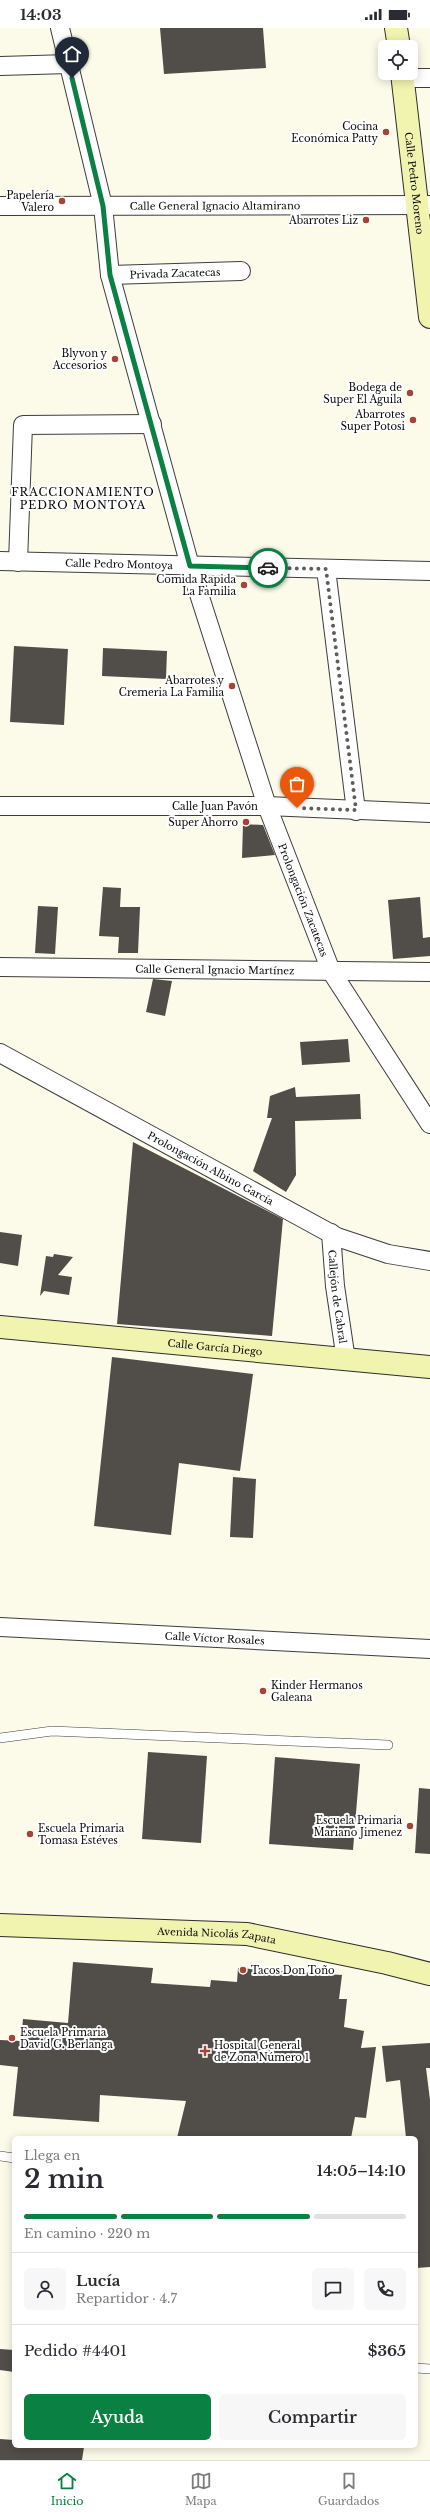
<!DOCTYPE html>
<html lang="es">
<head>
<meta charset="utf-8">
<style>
	body { margin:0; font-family:"Libre Baskerville",serif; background:#f7f7f7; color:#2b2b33; height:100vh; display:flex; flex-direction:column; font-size:15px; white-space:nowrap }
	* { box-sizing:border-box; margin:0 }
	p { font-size:13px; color:#7c7c81 }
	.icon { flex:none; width:22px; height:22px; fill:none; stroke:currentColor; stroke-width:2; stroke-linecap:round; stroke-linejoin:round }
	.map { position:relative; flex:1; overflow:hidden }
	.drawer { position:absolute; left:12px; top:2108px; width:406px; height:312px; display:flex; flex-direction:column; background:#fff; border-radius:6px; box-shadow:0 2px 10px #0003 }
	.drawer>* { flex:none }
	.fabs { position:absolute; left:378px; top:12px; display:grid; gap:8px }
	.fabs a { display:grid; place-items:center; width:40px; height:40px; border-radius:6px; background:#fff; box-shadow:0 2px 10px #0003; font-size:20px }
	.pin { position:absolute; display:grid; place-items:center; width:34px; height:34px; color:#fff; margin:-41px -17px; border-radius:50% 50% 50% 0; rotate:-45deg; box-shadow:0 0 4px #0007 }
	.pin .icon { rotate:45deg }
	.courier { position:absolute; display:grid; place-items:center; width:40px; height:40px; margin:-20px; border:3px solid #0b8043; border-radius:50%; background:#fff; color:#222; box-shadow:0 1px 5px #0007 }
	.headline em { font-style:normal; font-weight:600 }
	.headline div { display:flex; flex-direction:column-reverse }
	.headline { display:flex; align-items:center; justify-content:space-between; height:68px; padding:0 12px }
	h1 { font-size:26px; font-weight:600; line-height:30px }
	.bar { display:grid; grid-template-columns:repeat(4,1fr); gap:6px 4px; align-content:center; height:48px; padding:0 12px }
	.bar i { height:5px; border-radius:3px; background:#e1e1e2 }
	.bar .selected { background:#0b8043 }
	.bar p { grid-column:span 4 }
	.line { display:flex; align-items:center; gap:10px; padding:0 12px; border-top:1px solid #e1e1e2 }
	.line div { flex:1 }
	.round { display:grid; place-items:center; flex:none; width:42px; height:42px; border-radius:6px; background:#f7f7f7 }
	.button { display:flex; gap:8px; margin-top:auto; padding:8px 12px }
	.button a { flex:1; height:46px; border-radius:6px; background:#0b8043; color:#fff; font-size:16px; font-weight:600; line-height:46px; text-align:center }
	.button a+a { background:#f7f7f7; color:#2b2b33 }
	.status { display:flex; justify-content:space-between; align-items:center; height:28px; padding:0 20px; background:#fff; direction:ltr }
	.status svg { height:11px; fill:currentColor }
	.menu { display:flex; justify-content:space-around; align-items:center; height:56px; border-top:1px solid #e1e1e2; background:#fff; font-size:11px; color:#7c7c81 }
	.menu a { display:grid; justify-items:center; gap:2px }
	.menu .selected { color:#0b8043 }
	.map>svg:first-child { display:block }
	.building { fill:#514d48 }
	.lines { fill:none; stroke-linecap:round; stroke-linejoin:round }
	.lane-casing { stroke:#3d3d3d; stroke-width:10 }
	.street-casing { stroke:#3d3d3d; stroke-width:20 }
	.secondary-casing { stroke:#2c2c2c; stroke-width:24 }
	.lane { stroke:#fff; stroke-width:9 }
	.street { stroke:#fff; stroke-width:18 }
	.secondary { stroke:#f1f4ae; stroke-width:22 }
	.done { stroke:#5f5e58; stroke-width:4; stroke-dasharray:0 7.2 }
	.route { stroke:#0b8043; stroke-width:5 }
	.poi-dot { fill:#a74236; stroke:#fff; stroke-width:1.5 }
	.labels { text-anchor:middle; stroke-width:4; stroke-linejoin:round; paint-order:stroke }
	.poi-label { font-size:10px; fill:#0a0a0a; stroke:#fff; text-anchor:end }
	.street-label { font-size:10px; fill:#0a0a0a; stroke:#fff }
	.neighbourhood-label { font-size:11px; letter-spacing:1px; fill:#0a0a0a; stroke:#fff }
</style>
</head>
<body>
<div class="status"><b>14:03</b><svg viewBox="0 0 49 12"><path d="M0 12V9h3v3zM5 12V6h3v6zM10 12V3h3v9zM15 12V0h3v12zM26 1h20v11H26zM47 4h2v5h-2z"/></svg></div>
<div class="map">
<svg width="430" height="2432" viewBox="0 0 430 2432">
	<rect width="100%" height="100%" fill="#fcfbea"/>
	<path class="building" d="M160 0H263L266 40 164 46Z
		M14 618 68 621 64 697 10 694Z
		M103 620 167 623 166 651 102 648Z
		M243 796 263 797 275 827 242 830Z
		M103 859 121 860 120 879H140L138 925H118L119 909 99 908Z
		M420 869 423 910 430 909V928L393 931 388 872Z
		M38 878 58 879 55 926 35 925Z
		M153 951 172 953 165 988 146 984Z
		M348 1011 350 1034 302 1037 300 1014Z
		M295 1059 296 1069 360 1066 361 1091 295 1093 296 1147 286 1164 253 1143 272 1090H267L270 1068Z
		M133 1114 283 1191 272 1308 117 1296Z
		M0 1204 22 1207 18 1238 0 1235Z
		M54 1226 73 1229 58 1247 72 1249 69 1267 44 1263 40 1268 46 1228 53 1229Z
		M112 1329 253 1346 240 1443 179 1435 171 1507 94 1498Z
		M233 1449 256 1451 253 1510 230 1509Z
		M148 1724 207 1728 201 1815 142 1811Z
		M275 1729 360 1736 353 1822 269 1816Z
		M419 1760 430 1761V1826L415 1825Z
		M73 1934 153 1940 151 1955 210 1959 211 1952 237 1954 238 1940 342 1947 339 1971H347L344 1999 364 2003 361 2020 376 2019 366 2090 355 2089 351 2110H177L186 2073 100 2067 99 2094 13 2088 18 2039 0 2037V2012L21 2013 23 1991 68 1995Z
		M430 2015V2040H426L430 2072V2239L416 2240V2110H406L400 2052 386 2054 382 2018Z
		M0 2321 14 2322V2344L0 2342Z
		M0 2411 14 2412V2418L84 2419 82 2432H0Z"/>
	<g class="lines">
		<defs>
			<path id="lane" d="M0 1710 52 1703 388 1717
				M0 2128 14 2130
				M416 2340 430 2341"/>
			<g id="street">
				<path id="s1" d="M60 0 103 178 110 247 190 538 267 778 331 943 430 1096"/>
				<path d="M0 38 69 36"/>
				<path d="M402 50H430"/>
				<path id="s2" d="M0 178 430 177"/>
				<path id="s3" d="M110 247 241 243"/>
				<path id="s4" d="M0 533 430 543"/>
				<path d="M18 534 23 397 152 396"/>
				<path d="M326 541 356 783"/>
				<path id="s5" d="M0 778H267L430 785"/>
				<path id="s6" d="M0 939 430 944"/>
				<path id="s7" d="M0 1025 337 1209 388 1226 430 1233"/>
				<path id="s8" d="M331 1205 335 1258 346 1332"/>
				<path id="s9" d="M0 1599 430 1621"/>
			</g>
			<g id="secondary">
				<path d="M396 0 399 19"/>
				<path id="s10" d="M402 45 430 289"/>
				<path id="s11" d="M0 1299 430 1339"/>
				<path id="s12" d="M0 1897 247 1906 387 1935 430 1946"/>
			</g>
		</defs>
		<use href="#lane" class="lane-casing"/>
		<use href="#street" class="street-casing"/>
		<use href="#secondary" class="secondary-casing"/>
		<use href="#lane" class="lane"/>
		<use href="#street" class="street"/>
		<use href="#secondary" class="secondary"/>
	</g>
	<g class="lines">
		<path class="done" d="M268 540 326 541 356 782 297 780"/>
		<path class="route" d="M72 50 103 178 110 247 190 538 268 540"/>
	</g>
	<g class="poi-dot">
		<circle cx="386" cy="104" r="4"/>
		<circle cx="62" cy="173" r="4"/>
		<circle cx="366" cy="192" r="4"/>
		<circle cx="115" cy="331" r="4"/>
		<circle cx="410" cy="365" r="4"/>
		<circle cx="413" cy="392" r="4"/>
		<circle cx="244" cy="557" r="4"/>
		<circle cx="232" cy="658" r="4"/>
		<circle cx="246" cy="794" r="4"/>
		<circle cx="263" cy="1663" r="4"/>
		<circle cx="410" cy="1798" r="4"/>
		<circle cx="30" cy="1806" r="4"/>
		<circle cx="243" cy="1942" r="4"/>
		<circle cx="12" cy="2010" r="4"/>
		<path d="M203 2017h4v4h4v4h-4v4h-4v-4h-4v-4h4z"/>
	</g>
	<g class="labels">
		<g class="poi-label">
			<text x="378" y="102">Cocina<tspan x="378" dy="12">Económica Patty</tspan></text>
			<text x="54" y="171">Papelería<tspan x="54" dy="12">Valero</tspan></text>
			<text x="358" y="196">Abarrotes Liz</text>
			<text x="107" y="329">Blyvon y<tspan x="107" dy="12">Accesorios</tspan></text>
			<text x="402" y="363">Bodega de<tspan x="402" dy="12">Super El Aguila</tspan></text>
			<text x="405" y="390">Abarrotes<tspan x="405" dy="12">Super Potosi</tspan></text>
			<text x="236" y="555">Comida Rapida<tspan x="236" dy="12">La Familia</tspan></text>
			<text x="224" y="656">Abarrotes y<tspan x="224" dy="12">Cremeria La Familia</tspan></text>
			<text x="238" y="798">Super Ahorro</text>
			<text x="271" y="1661" text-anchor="start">Kinder Hermanos<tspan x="271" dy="12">Galeana</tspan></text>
			<text x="402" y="1796">Escuela Primaria<tspan x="402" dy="12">Mariano Jimenez</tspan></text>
			<text x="38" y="1804" text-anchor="start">Escuela Primaria<tspan x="38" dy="12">Tomasa Estéves</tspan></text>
			<text x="251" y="1946" text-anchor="start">Tacos Don Toño</text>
			<text x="20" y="2008" text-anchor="start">Escuela Primaria<tspan x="20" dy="12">David G. Berlanga</tspan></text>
			<text x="214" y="2021" text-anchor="start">Hospital General<tspan x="214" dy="12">de Zona Número 1</tspan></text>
		</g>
		<g class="street-label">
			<text dy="4" stroke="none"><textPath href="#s10" startOffset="111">Calle Pedro Moreno</textPath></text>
			<text dy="4" stroke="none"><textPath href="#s2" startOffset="215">Calle General Ignacio Altamirano</textPath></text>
			<text dy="4" stroke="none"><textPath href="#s3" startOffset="65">Privada Zacatecas</textPath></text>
			<text dy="4" stroke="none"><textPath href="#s4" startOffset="119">Calle Pedro Montoya</textPath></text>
			<text dy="4" stroke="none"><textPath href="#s5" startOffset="215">Calle Juan Pavón</textPath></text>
			<text dy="4" stroke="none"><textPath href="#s1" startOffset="907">Prolongación Zacatecas</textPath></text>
			<text dy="4" stroke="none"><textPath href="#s6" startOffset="215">Calle General Ignacio Martínez</textPath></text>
			<text dy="4" stroke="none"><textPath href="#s7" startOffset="240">Prolongación Albino García</textPath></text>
			<text dy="4" stroke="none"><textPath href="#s8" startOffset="64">Callejón de Cabral</textPath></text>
			<text dy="4" stroke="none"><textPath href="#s11" startOffset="216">Calle García Diego</textPath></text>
			<text dy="4" stroke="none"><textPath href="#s9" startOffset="215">Calle Víctor Rosales</textPath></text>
			<text dy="4" stroke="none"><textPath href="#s12" startOffset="217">Avenida Nicolás Zapata</textPath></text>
		</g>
		<g class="neighbourhood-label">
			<text x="83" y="468">FRACCIONAMIENTO<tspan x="83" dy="13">PEDRO MONTOYA</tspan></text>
		</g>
	</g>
</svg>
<div class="fabs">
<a><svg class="icon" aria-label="locate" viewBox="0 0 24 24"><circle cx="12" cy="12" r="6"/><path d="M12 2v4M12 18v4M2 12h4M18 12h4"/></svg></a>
</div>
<div class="pin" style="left:297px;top:780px;background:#ea580c"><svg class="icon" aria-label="bag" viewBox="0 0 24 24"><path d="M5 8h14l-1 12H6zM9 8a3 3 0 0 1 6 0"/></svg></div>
<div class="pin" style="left:72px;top:50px;background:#1f2937"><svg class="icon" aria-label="home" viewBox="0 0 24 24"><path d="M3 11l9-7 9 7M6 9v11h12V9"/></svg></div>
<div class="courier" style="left:268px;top:540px"><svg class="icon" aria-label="car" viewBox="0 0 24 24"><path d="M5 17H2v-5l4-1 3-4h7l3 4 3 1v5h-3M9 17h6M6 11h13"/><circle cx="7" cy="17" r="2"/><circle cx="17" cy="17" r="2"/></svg></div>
<section class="drawer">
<div class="headline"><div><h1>2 min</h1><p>Llega en</p></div><em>14:05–14:10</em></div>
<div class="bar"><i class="selected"></i><i class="selected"></i><i class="selected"></i><i></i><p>En camino · 220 m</p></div>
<div class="line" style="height:72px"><a class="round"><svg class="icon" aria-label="person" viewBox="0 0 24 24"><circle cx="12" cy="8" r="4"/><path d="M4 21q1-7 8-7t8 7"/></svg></a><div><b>Lucía</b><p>Repartidor · 4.7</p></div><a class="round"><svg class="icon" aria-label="chat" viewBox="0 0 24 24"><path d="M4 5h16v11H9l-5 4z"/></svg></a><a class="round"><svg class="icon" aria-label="phone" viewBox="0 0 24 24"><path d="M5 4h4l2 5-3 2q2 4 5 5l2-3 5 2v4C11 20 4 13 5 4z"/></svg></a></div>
<div class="line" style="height:52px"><div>Pedido #4401</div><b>$365</b></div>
<div class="button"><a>Ayuda</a><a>Compartir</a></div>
</section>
</div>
<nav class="menu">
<a class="selected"><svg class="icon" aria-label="home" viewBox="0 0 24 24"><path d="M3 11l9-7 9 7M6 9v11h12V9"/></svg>Inicio</a>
<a><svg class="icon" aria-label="map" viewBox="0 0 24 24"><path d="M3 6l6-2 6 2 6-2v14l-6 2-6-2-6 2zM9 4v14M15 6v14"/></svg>Mapa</a>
<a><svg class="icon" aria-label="saved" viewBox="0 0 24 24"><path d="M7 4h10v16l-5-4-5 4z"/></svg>Guardados</a>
</nav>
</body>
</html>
